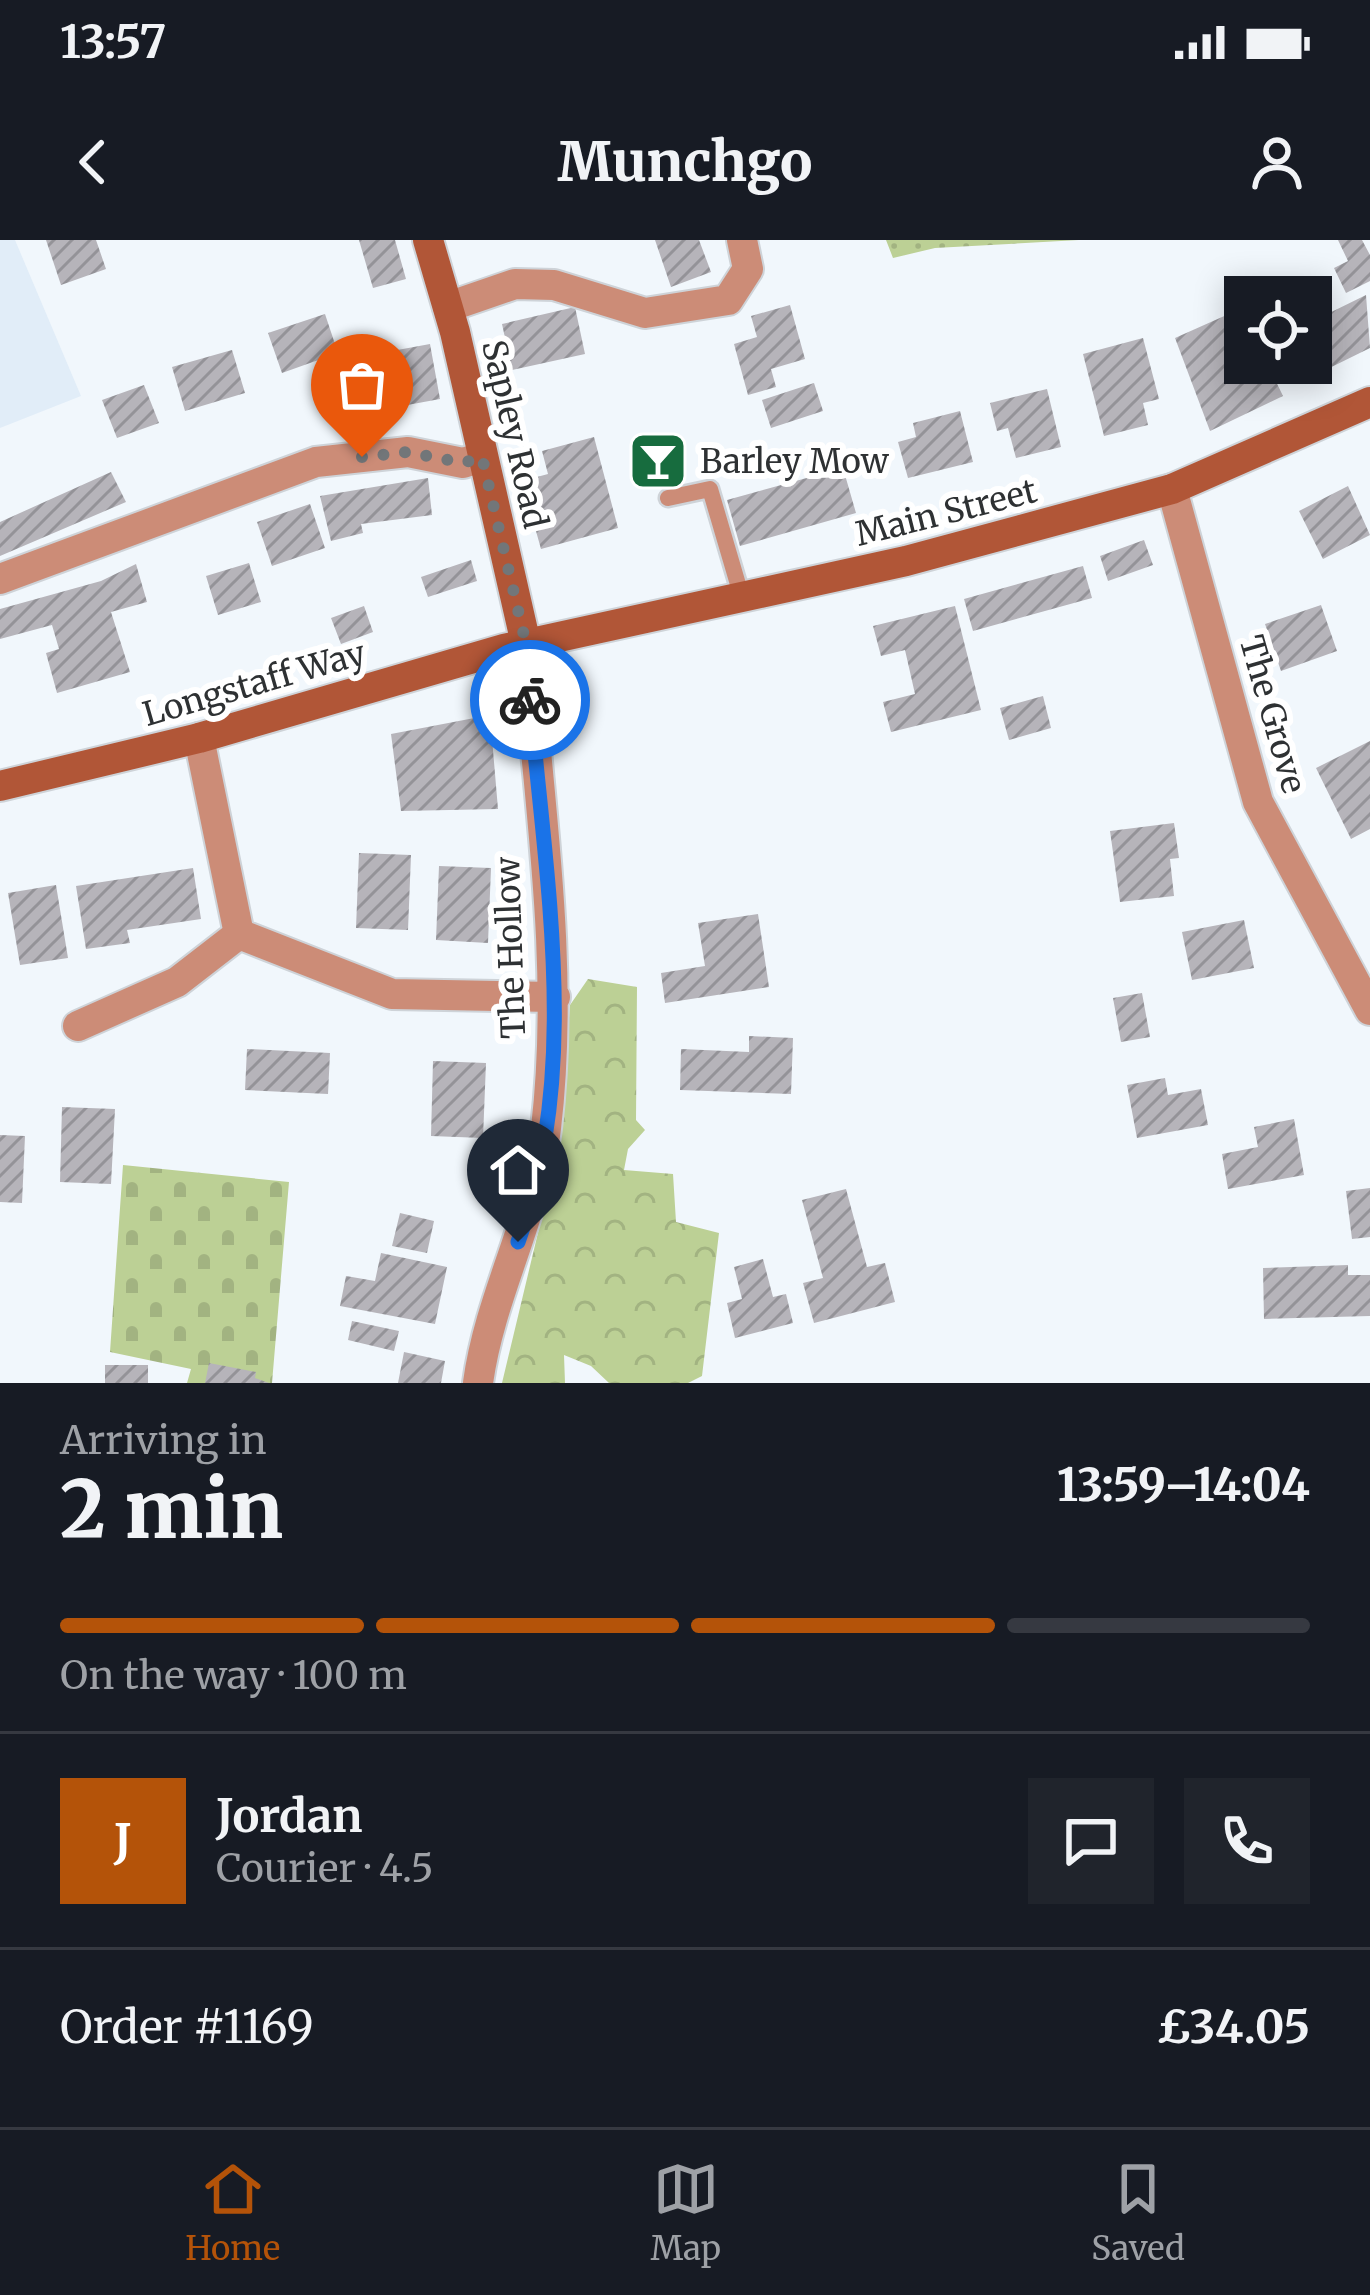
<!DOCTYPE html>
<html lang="en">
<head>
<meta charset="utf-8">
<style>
	body { margin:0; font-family:Merriweather,serif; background:#20242c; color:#f1f3f6; height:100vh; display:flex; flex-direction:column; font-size:45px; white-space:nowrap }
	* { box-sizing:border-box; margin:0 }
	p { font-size:39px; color:#9ea1a6 }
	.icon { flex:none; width:66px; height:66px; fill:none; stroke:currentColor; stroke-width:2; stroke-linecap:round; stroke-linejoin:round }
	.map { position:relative; height:1143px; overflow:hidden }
	.panel { display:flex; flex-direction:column; background:#171b24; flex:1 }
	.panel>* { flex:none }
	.controls { position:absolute; left:1224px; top:36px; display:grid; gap:24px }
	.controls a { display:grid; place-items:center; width:108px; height:108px; border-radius:0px; background:#171b24; box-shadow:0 6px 30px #0003; font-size:60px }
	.pin { position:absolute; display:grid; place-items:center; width:102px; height:102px; color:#fff; margin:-123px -51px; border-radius:50% 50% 50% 0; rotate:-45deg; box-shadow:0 0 12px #0007 }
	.pin .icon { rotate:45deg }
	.courier { position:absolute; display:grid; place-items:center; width:120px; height:120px; margin:-60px; border:9px solid #1a73e8; border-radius:50%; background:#fff; color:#222; box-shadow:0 3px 15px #0007 }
	.head em { font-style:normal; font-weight:800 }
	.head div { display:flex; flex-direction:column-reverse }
	.head { display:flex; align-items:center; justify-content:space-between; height:204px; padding:0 60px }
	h1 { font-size:78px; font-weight:800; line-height:90px }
	.bar { display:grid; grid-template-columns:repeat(4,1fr); gap:18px 12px; align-content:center; height:144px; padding:0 60px }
	.bar i { height:15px; border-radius:9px; background:#363941 }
	.bar .selected { background:#b45309 }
	.bar p { grid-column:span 4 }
	.line { display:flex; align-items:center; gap:30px; padding:0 60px; border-top:3px solid #363941 }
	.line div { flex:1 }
	.round { display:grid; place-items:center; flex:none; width:126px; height:126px; border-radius:0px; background:#20242c }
	.status { display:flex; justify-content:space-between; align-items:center; height:84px; padding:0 60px; background:#171b24; direction:ltr }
	.status svg { height:33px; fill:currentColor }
	header { display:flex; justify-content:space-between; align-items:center; height:156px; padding:0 60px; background:#171b24; font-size:54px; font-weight:800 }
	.tabs { display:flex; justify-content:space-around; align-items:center; height:168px; border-top:3px solid #363941; background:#171b24; font-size:33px; color:#9ea1a6 }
	.tabs a { display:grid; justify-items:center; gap:6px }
	.tabs .selected { color:#b45309 }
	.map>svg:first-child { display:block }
	.built { fill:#e1edf8 }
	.grass { fill:url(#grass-dots) }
	.forest { fill:url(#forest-crowns) }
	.cemetery { fill:url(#cemetery-stones) }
	.building { fill:url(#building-hatch) }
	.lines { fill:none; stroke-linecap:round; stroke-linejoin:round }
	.lane-casing { stroke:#ced3d8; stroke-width:21 }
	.street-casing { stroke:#ced3d8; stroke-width:34 }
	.secondary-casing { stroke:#ced3d8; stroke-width:34 }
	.lane { stroke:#cc8c77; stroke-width:16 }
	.street { stroke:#cc8c77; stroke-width:30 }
	.secondary { stroke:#b15637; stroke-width:30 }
	.done { stroke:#727679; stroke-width:12; stroke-dasharray:0 21.6 }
	.route { stroke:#1a73e8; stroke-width:15 }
	.labels { text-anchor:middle; stroke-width:12; stroke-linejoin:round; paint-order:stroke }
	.street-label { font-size:33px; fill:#2e3133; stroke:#fff }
	.poi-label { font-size:33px; fill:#2e3133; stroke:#fff; text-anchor:start }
</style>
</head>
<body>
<div class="status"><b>13:57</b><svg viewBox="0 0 49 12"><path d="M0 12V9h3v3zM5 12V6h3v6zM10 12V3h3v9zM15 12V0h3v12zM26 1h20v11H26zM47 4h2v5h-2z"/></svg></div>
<header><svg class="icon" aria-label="back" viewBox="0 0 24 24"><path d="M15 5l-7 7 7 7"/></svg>Munchgo<svg class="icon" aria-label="person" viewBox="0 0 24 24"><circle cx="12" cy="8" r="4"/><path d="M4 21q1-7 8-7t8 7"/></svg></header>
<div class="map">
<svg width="1370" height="1143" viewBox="0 0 1370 1143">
	<defs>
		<pattern id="grass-dots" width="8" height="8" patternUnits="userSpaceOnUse" patternTransform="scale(3)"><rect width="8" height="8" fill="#bcd095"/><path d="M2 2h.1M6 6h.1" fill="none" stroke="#a2b381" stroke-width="1.8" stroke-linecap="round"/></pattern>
		<pattern id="forest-crowns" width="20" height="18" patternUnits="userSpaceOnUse" patternTransform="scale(3)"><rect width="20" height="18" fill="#bcd095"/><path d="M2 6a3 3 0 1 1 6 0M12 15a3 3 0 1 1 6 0" fill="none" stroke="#a2b381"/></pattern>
		<pattern id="cemetery-stones" width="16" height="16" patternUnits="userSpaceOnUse" patternTransform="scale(3)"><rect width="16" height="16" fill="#bcd095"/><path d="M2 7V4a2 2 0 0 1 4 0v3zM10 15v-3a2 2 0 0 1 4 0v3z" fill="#a2b381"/></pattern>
		<pattern id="building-hatch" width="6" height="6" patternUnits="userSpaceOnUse" patternTransform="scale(3)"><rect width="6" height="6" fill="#b6b4ba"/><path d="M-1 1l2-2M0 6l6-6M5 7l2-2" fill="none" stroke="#949398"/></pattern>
	</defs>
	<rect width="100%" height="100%" fill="#f1f7fc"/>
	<path class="built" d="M0 0H15L81 156 0 188Z"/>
	<path class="grass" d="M886 0H1079L935 8 893 18Z"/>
	<path class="forest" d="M588 739 637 747 636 880 645 890 628 909 624 930 673 934 676 982 719 993 702 1136 688 1143H609L591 1126 564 1115 565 1143H502L559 905 570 765Z"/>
	<path class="cemetery" d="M123 925 289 942 272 1143H187L191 1129 110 1112Z"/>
	<path class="building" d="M46 0H96L106 29 61 45Z
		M359 0H395L406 39 373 48Z
		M655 0H699L711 32 671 47Z
		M1338 0H1362L1370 15V41L1346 53 1334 28 1348 21Z
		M1366 55 1370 108 1301 142 1292 123H1311V82Z
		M790 65 805 119 771 129 776 147 748 155 734 104 757 97 751 76Z
		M575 67 585 114 512 130 502 84Z
		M1240 69 1245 123H1267L1283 156 1210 191 1175 98Z
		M325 74 338 113 282 133 268 93Z
		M1143 98 1159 159 1143 163 1148 185 1104 196 1083 114Z
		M430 104 440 159 364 173 354 118Z
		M232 110 245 153 185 171 172 127Z
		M350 134 357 166 323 173 317 141Z
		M814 143 823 171 771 188 762 160Z
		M144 145 159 183 117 198 102 160Z
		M1047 149 1061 207 1016 218 1008 188 997 191 990 163Z
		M960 171 973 222 908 238 898 202 916 197 913 183Z
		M594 197 618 288 541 309 522 241 548 234 542 211Z
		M843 228 856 273 740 306 727 260Z
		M111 232 126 262 0 316V282Z
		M428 238 432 275 361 284 363 293 331 301 320 256Z
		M1348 246 1370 295 1323 319 1299 271Z
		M310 264 325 308 272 326 257 282Z
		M1144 300 1153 325 1108 341 1100 316Z
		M471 320 477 341 428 357 421 337Z
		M249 323 261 362 218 375 206 336Z
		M136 324 147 362 111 372 130 432 57 453 46 413 59 409 52 385 0 399V369L101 341Z
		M1083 326 1092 358 973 391 964 359Z
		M1321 365 1337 411 1281 431 1265 384Z
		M364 366 373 392 341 404 331 378Z
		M955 366 981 470 891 492 883 462 915 454 905 410 881 416 873 386Z
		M1043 456 1051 488 1009 500 1000 468Z
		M490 475 498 569 401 571 391 494Z
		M1370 501V589L1351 599 1316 528Z
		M1174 583 1179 618 1170 619 1174 656 1120 662 1110 591Z
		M359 613 411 615 408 690 356 688Z
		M439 626 491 628 488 703 436 700Z
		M193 628 201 679 127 690 130 703 86 709 76 646Z
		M56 645 68 718 20 725 8 653Z
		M758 674 769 747 665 763 661 733 705 726 698 683Z
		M1244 680 1254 728 1192 740 1182 692Z
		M1142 753 1150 797 1121 802 1113 758Z
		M749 796 793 798 791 854 680 850 681 809 749 812Z
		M247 809 330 813 328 854 245 850Z
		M433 821 486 823 483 898 431 896Z
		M1165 838 1168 855 1201 849 1208 885 1137 898 1127 845Z
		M62 867 115 869 111 944 60 942Z
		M1294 879 1304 935 1228 949 1222 914 1258 907 1254 887Z
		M0 895 25 896 22 963 0 962Z
		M1370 948V997L1352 999 1346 951Z
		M846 949 867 1027 885 1023 895 1062 814 1083 803 1043 823 1038 802 960Z
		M400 973 434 981 427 1013 392 1006Z
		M381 1013 447 1027 435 1084 340 1066 346 1036 375 1041Z
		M763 1019 773 1057 786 1054 793 1083 735 1098 727 1063 742 1059 734 1027Z
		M1348 1025V1035H1370V1076L1264 1079 1263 1028Z
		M352 1081 399 1091 394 1111 348 1100Z
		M404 1112 445 1121 441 1143H398Z
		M209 1123 256 1132 255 1138 269 1143H205Z
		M105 1125H148V1143H105Z"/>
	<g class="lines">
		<defs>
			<path id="lane" d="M668 258 710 249 742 358"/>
			<path id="street" d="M448 67 515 44 554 45 645 73 728 60 748 29 742 0
				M1172 249 1258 562 1370 770
				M0 339 316 222 408 212 463 223 482 217
				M199 498 239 694 392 754 555 757
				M78 786 177 742 239 694
				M478 1143C490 1054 536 977 546 888 565 728 539 564 526 404"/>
			<path id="secondary" d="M428 0 455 92 526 404
				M0 546 199 498 504 409 906 321 1172 249 1370 162"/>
		</defs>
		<use href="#lane" class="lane-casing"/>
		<use href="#street" class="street-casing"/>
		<use href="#secondary" class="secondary-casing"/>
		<use href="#lane" class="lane"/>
		<use href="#street" class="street"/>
		<use href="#secondary" class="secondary"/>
	</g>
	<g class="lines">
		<path class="done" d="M362 217 408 212 463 223 482 217 526 404 530 460"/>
		<path class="route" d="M518 1002C582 832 545 637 530 460"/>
	</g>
	<defs>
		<symbol id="bar-square" viewBox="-11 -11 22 22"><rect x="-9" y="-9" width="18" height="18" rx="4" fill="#176c3e" stroke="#fff"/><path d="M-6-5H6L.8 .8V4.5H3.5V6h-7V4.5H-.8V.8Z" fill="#fff"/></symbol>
	</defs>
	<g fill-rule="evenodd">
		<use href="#bar-square" x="625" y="188" width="66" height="66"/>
	</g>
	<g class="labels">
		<g class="street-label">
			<text transform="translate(515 194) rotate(77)" y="12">Sapley Road</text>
			<text transform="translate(946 272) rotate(-14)" y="12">Main Street</text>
			<text transform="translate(254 443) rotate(-16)" y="12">Longstaff Way</text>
			<text transform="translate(1273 474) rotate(74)" y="12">The Grove</text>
			<text transform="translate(510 708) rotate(-92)" y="12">The Hollow</text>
		</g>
		<g class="poi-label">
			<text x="700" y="233">Barley Mow</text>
		</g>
	</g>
</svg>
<div class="controls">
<a><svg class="icon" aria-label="locate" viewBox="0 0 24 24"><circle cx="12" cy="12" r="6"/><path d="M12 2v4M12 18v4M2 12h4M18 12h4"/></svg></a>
</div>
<div class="pin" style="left:362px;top:217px;background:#ea580c"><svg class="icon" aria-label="bag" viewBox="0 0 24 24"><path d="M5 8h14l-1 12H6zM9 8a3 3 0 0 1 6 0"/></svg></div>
<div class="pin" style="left:518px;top:1002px;background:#1f2937"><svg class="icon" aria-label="home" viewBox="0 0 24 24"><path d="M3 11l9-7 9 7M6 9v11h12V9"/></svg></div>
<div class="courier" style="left:530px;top:460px"><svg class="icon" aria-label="bike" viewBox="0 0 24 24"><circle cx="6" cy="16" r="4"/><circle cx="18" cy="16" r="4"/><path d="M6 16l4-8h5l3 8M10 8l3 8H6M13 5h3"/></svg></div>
</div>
<section class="panel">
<div class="head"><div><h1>2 min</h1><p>Arriving in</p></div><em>13:59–14:04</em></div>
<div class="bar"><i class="selected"></i><i class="selected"></i><i class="selected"></i><i></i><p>On the way · 100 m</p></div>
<div class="line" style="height:216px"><b class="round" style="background:#b45309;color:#fff">J</b><div><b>Jordan</b><p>Courier · 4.5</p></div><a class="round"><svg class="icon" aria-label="chat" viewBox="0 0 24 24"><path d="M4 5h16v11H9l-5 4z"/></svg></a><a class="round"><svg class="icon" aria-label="phone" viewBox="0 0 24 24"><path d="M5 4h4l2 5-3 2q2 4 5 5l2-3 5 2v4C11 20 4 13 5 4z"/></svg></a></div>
<div class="line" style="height:156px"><div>Order #1169</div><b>£34.05</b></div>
</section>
<nav class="tabs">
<a class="selected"><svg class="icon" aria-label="home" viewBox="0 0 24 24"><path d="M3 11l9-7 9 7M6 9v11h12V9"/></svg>Home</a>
<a><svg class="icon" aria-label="map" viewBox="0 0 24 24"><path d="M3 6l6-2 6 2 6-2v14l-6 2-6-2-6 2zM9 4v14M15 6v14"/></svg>Map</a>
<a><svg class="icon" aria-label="saved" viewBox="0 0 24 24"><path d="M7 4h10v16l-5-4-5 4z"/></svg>Saved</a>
</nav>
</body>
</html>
